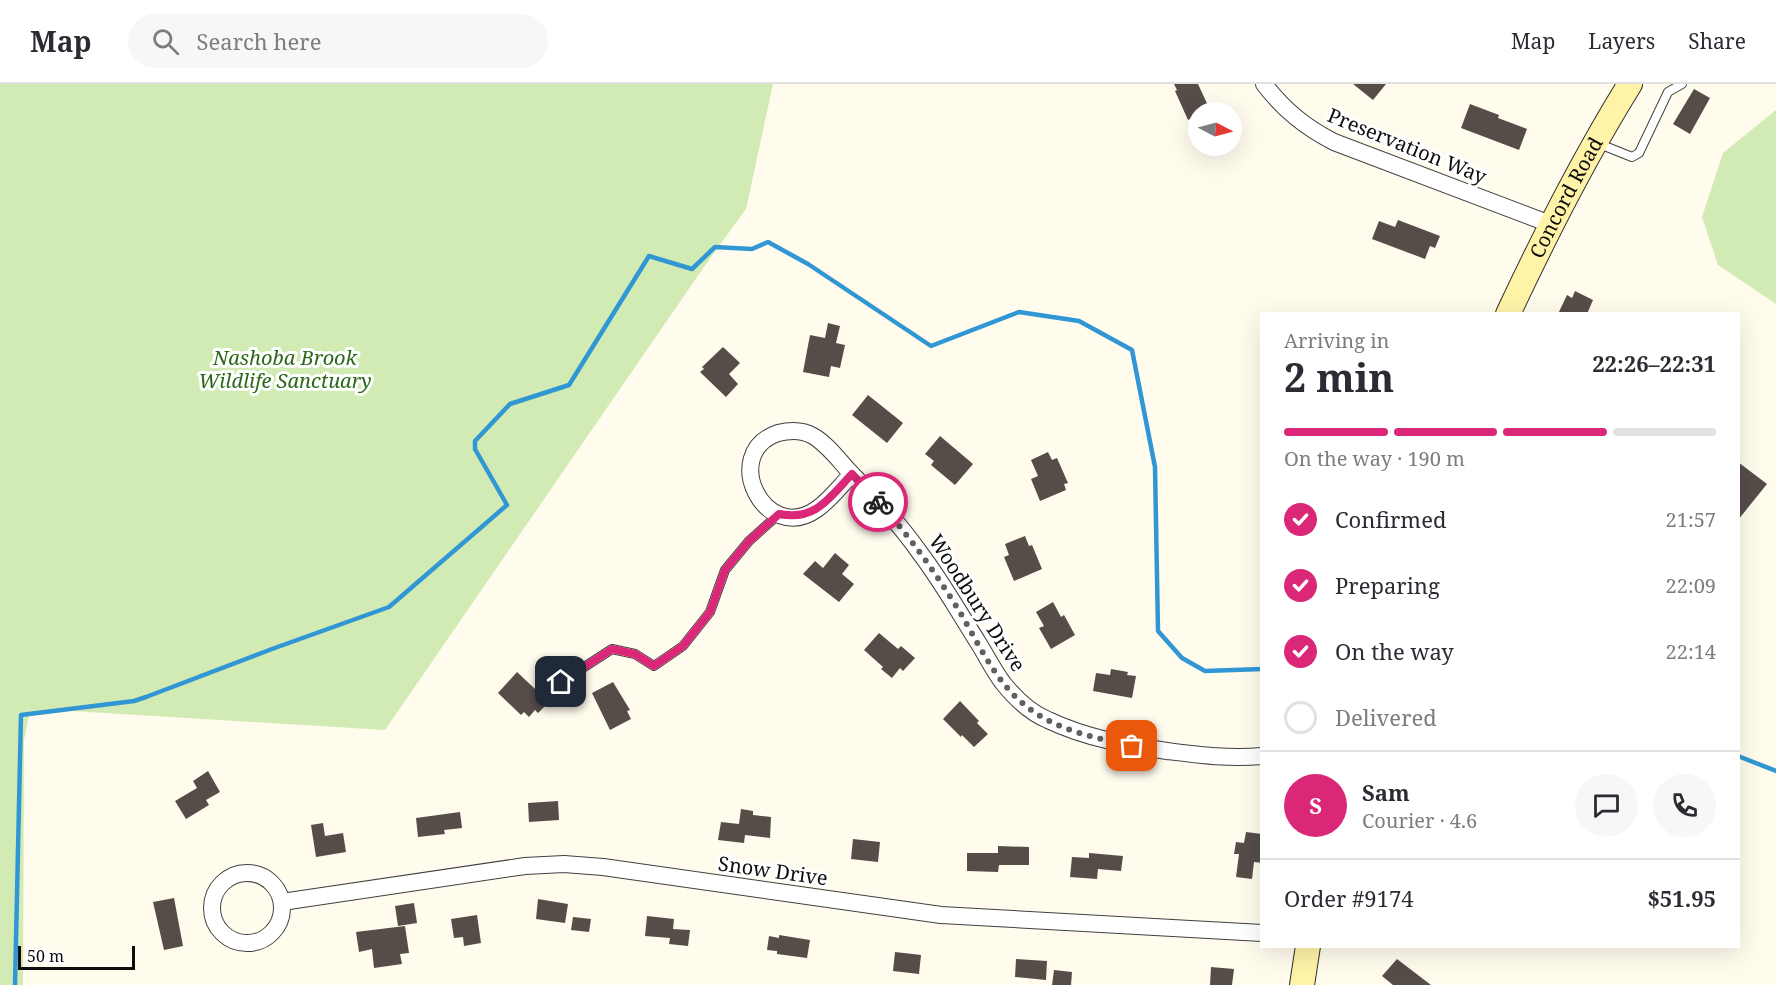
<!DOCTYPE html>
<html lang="en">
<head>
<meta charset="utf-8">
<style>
	body { margin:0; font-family:"Noto Serif",serif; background:#f7f7f7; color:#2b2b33; height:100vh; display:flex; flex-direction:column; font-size:22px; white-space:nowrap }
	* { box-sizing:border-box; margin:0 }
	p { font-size:20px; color:#7c7c81 }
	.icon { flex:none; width:33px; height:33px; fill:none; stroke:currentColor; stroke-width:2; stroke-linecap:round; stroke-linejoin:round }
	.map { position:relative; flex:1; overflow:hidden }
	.drawer { position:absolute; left:1260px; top:228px; width:480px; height:636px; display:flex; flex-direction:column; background:#fff; border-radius:0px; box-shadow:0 6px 24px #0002 }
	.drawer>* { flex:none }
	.needle { width:39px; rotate:96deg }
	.buttons { position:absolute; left:1188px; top:18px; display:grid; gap:12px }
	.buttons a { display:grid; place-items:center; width:54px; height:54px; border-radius:50%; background:#fff; box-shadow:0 6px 24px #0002; font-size:30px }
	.scale { position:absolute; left:18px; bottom:15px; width:117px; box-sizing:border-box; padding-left:6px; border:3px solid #0d0d0d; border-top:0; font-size:16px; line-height:21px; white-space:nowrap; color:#0d0d0d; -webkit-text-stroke:4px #fff; paint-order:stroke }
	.pin { position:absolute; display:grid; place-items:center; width:51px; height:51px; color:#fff; margin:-26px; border-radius:12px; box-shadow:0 3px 9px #0006 }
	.courier { position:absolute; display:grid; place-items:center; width:60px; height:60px; margin:-30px; border:4px solid #db2777; border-radius:50%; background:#fff; color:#222; box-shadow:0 2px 8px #0007 }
	.summary em { font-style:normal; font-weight:700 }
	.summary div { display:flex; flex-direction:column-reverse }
	.summary { display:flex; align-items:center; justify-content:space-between; height:102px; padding:0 24px }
	h1 { font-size:39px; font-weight:700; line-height:45px }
	.bar { display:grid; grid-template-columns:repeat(4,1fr); gap:9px 6px; align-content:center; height:72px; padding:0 24px }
	.bar i { height:8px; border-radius:4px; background:#e1e1e2 }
	.bar .active { background:#db2777 }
	.bar p { grid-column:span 4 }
	.line { display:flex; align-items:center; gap:15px; padding:0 24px; border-top:2px solid #e1e1e2 }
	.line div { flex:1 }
	.round { display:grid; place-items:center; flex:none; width:63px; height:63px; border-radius:32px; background:#f7f7f7 }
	ol { padding:0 24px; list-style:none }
	li { display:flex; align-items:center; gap:18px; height:66px }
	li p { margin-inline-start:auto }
	li .icon { padding:6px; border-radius:50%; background:#db2777; color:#fff; stroke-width:4 }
	li:last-child { color:#7c7c81 }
	li i { width:33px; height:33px; border:3px solid #e1e1e2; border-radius:50% }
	header { display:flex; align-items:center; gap:36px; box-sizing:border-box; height:84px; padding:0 30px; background:#fff; border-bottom:2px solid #e1e1e2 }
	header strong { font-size:28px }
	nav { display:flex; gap:33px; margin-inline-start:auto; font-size:21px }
	.search { width:420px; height:54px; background:#f7f7f7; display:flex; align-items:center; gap:15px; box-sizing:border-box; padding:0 21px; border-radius:33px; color:#7c7c81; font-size:22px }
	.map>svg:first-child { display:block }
	.green { fill:#d2ebb4 }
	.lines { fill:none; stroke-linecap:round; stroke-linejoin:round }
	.stream { stroke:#3197d4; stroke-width:4.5 }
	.building { fill:#564d49 }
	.service-casing { stroke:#404040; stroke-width:10 }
	.minor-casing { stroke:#404040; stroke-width:18 }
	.secondary-casing { stroke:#2f2f2f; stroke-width:26 }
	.service { stroke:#fff; stroke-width:8 }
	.minor { stroke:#fff; stroke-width:16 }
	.secondary { stroke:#fff3a8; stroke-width:24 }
	.done { stroke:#62605b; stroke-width:6; stroke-dasharray:0 10.8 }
	.route { stroke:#db2777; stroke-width:8 }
	.labels { text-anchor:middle; stroke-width:6; stroke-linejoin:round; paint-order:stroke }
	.street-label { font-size:20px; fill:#0d0d0d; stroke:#fff }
	.park-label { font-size:20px; font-style:italic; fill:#2c681a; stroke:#fff }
</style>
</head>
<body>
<header>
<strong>Map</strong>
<div class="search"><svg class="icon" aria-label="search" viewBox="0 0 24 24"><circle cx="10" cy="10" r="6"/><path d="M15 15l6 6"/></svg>Search here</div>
<nav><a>Map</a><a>Layers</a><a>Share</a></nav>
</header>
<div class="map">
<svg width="1776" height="901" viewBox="0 0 1776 901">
	<rect width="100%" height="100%" fill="#fffbed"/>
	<path class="green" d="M0 0H773L746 125 706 180 385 646 72 627 29 632 24 656 23 901H0Z
		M1776 26V220L1718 181 1702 133 1723 69Z"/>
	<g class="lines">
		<path class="stream" d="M1738 672 1776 687
			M15 901 21 631 134 617 146 613 272 565 389 523 507 421 475 365V357L510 320 569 301 649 172 692 185 715 163 752 165 768 158 808 180 931 262 1019 228 1079 237 1132 266 1155 383 1158 547 1182 574 1205 587 1262 585"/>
	</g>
	<path class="building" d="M1174 0H1198L1211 28H1198V31L1188 36 1175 7 1177 6Z
		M1353 0H1386L1373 16Z
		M1694 5 1710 14 1690 50 1673 40Z
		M1470 20 1499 31 1498 34 1527 45 1519 66 1461 44Z
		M1398 136 1440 152 1435 164 1430 162 1425 175 1372 155 1379 137 1395 143Z
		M1575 207 1593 216 1587 230H1558L1567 211 1572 214Z
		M828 239 840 242 836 259 845 261 840 284 831 282 829 293 803 288 810 251 825 254Z
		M723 263 740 279 729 290 738 300 726 313 700 288 704 285 702 283Z
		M868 311 903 339 887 359 852 331Z
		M940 352 973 380 955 401 931 381 934 377 925 370Z
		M1048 368 1052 376 1057 374 1068 399 1064 400 1066 406 1040 417 1031 395 1038 392 1031 376Z
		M1738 378 1767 400 1738 436Z
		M1025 452 1029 462 1032 461 1042 485 1014 497 1004 473 1009 471 1005 460Z
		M835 469 849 481 842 490 854 500 839 518 803 490 815 477 823 484Z
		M1053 518 1061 533 1064 531 1075 551 1051 565 1039 544 1044 542 1036 528Z
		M879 549 898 565 901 562 915 574 903 587 900 584 892 594 881 585 883 583 864 566Z
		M1111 585 1128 588 1127 591 1136 592 1132 614 1093 607 1096 589 1110 591Z
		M517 588 549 618 538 629 535 626 529 633 524 628 521 631 498 609Z
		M613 598 630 626 627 627 631 635 610 646 592 609Z
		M960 617 979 637 977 639 988 650 974 663 962 651 961 653 943 635Z
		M208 687 220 708 206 716 209 721 186 735 175 717 197 704 193 697Z
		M558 717 559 736 529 738 528 719Z
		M741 725 753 727V731L771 733 770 754 745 751 744 759 718 756 721 738 739 740Z
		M460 728 462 744 444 746 445 750 418 753 416 734Z
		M323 739 325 752 343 749 346 768 316 773 311 741Z
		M1246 748 1262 750V779L1254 778 1252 795 1236 793 1239 770H1234L1236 758 1244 759Z
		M853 755 880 758 878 778 851 775Z
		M998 762 1029 763V781H999L998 788 967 787V769H998Z
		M1089 769 1123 772 1121 787 1098 785 1097 795 1070 793 1072 773 1089 774Z
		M174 814 183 862 164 866 153 818Z
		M538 815 568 820 565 839 536 835Z
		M414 819 417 839 398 842 395 822Z
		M477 831 481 859 464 862 463 853 454 854 451 835Z
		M647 832 674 835 673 845 690 846 688 862 669 860 670 854 645 852Z
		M573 833 591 835 589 848 571 846Z
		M405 842 409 869 400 870 402 880 374 884 372 865 359 868 356 848Z
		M779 851 810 856 807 874 777 870V867L767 866 769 852 779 854Z
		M895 868 921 871 919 890 893 887Z
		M1016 875 1047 877 1046 896 1015 893Z
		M1397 875 1431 901H1393L1382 892Z
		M1211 883 1234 885 1232 901H1210Z
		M1054 886 1072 888 1071 901H1052Z"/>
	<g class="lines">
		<defs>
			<path id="service" d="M1597 59 1632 73 1639 69 1668 8 1682 0
				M561 598 612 565 635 570 654 582 683 562 710 528 725 486 749 457 779 430"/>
			<path id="minor" d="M1264 0C1284 26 1305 43 1334 58L1550 140
				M852 390C841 401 830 416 817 425 765 462 719 369 778 349 790 346 803 346 813 352 827 360 838 375 849 387 874 413 899 439 920 469 942 498 960 530 979 560 987 573 994 587 1003 599 1015 614 1031 629 1048 636 1086 654 1126 661 1167 667 1199 671 1229 675 1262 672
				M212 824a35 35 0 1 1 70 0a35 35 0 1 1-70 0Z
				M282 818 525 782 564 780 603 783 941 831 1262 849"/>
			<g id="secondary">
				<path id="s1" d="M1508 230C1545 151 1584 74 1630 0"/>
				<path d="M1302 901 1308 862"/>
			</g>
		</defs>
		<use href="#service" class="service-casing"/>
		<use href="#minor" class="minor-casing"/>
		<use href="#secondary" class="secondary-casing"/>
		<use href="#service" class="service"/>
		<use href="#minor" class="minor"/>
		<use href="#secondary" class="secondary"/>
	</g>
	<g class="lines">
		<path class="done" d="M878 418C909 451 934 487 958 525 978 558 995 598 1026 622 1055 646 1096 654 1132 662"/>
		<path class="route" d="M561 598 612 565 635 570 654 582 683 562 710 528 725 486 749 457 779 430C816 437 829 414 852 390L878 418"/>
	</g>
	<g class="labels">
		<g class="street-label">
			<text transform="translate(1407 62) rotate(22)" y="7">Preservation Way</text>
			<text dy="7" stroke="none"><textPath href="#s1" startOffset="130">Concord Road</textPath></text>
			<text transform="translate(977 519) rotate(57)" y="7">Woodbury Drive</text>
			<text transform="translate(773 787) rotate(8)" y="7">Snow Drive</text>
		</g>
		<g class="park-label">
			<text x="285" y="281">Nashoba Brook<tspan x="285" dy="23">Wildlife Sanctuary</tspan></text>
		</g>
	</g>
</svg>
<div class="buttons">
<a><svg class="needle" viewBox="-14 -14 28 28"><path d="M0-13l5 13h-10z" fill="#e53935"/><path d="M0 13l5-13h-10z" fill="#7c7c81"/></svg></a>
</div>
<div class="scale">50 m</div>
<div class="pin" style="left:1132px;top:662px;background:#ea580c"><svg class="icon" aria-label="bag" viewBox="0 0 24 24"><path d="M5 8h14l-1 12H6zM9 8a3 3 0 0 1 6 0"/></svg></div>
<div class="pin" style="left:561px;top:598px;background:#1f2937"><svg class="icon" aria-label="home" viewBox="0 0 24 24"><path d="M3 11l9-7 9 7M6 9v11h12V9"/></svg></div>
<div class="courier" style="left:878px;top:418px"><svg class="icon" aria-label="bike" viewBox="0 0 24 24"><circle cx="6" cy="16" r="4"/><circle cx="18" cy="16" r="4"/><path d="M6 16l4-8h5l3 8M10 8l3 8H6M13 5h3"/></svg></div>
<section class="drawer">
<div class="summary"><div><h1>2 min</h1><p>Arriving in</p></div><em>22:26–22:31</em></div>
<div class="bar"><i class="active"></i><i class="active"></i><i class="active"></i><i></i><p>On the way · 190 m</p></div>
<ol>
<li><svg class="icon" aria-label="check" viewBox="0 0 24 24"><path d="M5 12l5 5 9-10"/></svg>Confirmed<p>21:57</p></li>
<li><svg class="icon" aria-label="check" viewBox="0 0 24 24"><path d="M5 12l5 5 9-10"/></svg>Preparing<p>22:09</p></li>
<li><svg class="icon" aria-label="check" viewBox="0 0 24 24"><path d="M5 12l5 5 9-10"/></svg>On the way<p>22:14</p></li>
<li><i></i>Delivered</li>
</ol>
<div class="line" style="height:108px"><b class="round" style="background:#db2777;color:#fff">S</b><div><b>Sam</b><p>Courier · 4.6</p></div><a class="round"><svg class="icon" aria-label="chat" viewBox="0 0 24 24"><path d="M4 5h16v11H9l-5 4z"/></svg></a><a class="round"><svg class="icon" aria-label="phone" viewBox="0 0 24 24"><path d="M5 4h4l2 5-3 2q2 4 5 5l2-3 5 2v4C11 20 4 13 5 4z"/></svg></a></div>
<div class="line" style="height:78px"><div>Order #9174</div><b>$51.95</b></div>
</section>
</div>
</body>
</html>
